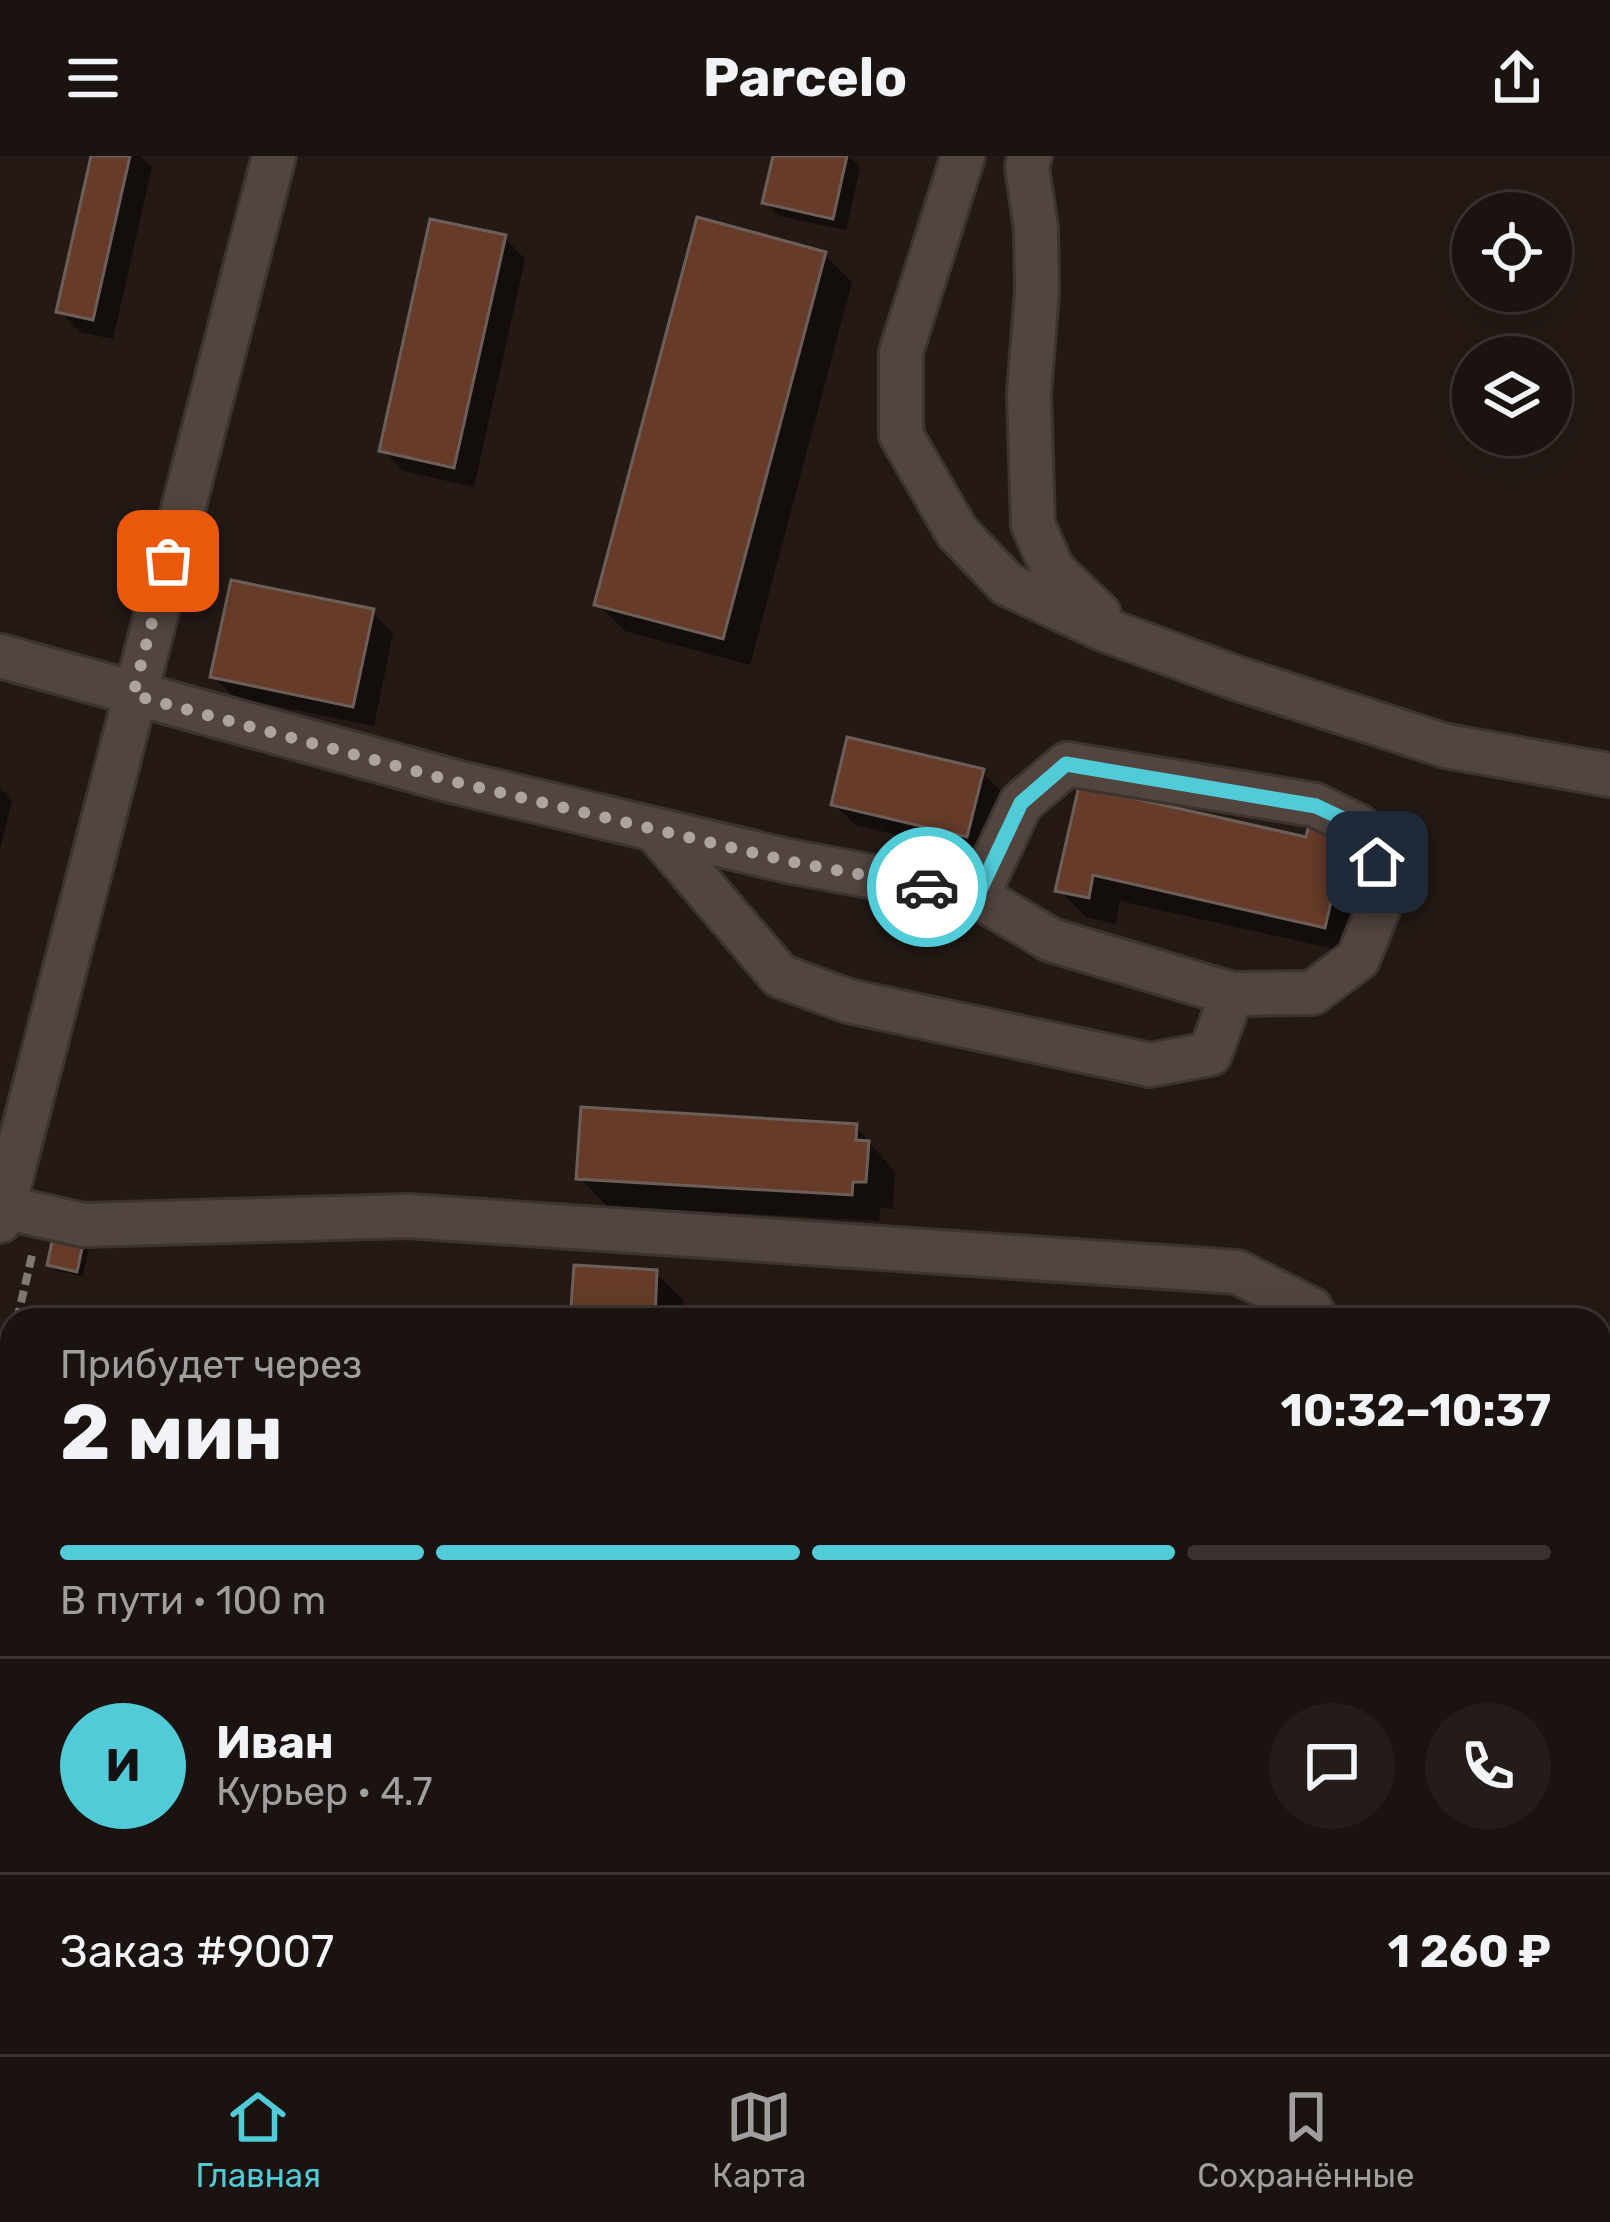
<!DOCTYPE html>
<html lang="ru">
<head>
<meta charset="utf-8">
<style>
	body { margin:0; font-family:Rubik,sans-serif; background:#241c19; color:#f1f3f6; height:100vh; display:flex; flex-direction:column; font-size:45px; white-space:nowrap }
	* { box-sizing:border-box; margin:0 }
	p { font-size:39px; color:#a09e9f }
	.icon { flex:none; width:66px; height:66px; fill:none; stroke:currentColor; stroke-width:2; stroke-linecap:round; stroke-linejoin:round }
	.map { position:relative; flex:1; overflow:hidden }
	.sheet { position:absolute; left:0px; top:1152px; width:1611px; height:747px; display:flex; flex-direction:column; background:#1b1310; border-radius:36px 36px 0 0; box-shadow:0 12px 48px #0002,0 0 0 3px #393230 }
	.sheet>* { flex:none }
	.fabs { position:absolute; left:1452px; top:36px; display:grid; gap:24px }
	.fabs a { display:grid; place-items:center; width:120px; height:120px; border-radius:50%; background:#1b1310; box-shadow:0 12px 48px #0002,0 0 0 3px #393230; font-size:60px }
	.pin { position:absolute; display:grid; place-items:center; width:102px; height:102px; color:#fff; margin:-51px; border-radius:24px; box-shadow:0 6px 18px #0006 }
	.courier { position:absolute; display:grid; place-items:center; width:120px; height:120px; margin:-60px; border:9px solid #52cbd9; border-radius:50%; background:#fff; color:#222; box-shadow:0 3px 15px #0007 }
	.head em { font-style:normal; font-weight:700 }
	.head div { display:flex; flex-direction:column-reverse }
	.head { display:flex; align-items:center; justify-content:space-between; height:204px; padding:0 60px }
	h1 { font-size:78px; font-weight:700; line-height:90px }
	.bar { display:grid; grid-template-columns:repeat(4,1fr); gap:18px 12px; align-content:center; height:144px; padding:0 60px }
	.bar i { height:15px; border-radius:9px; background:#393230 }
	.bar .selected { background:#52cbd9 }
	.bar p { grid-column:span 4 }
	.line { display:flex; align-items:center; gap:30px; padding:0 60px; border-top:3px solid #393230 }
	.line div { flex:1 }
	.round { display:grid; place-items:center; flex:none; width:126px; height:126px; border-radius:63px; background:#241c19 }
	header { display:flex; justify-content:space-between; align-items:center; height:156px; padding:0 60px; background:#1b1310; font-size:54px; font-weight:700 }
	.tab-bar { display:flex; justify-content:space-around; align-items:center; height:168px; border-top:3px solid #393230; background:#1b1310; font-size:33px; color:#a09e9f }
	.tab-bar a { display:grid; justify-items:center; gap:6px }
	.tab-bar .selected { color:#52cbd9 }
	.map>svg:first-child { display:block }
	.forest { fill:url(#forest-firs) }
	.shadow { fill:#0007 }
	.building { fill:#663b29; stroke:#6c5f59; stroke-width:3 }
	.lines { fill:none; stroke-linecap:round; stroke-linejoin:round }
	.minor-casing { stroke:#3c3431; stroke-width:48 }
	.path { stroke:#817773; stroke-width:8; stroke-dasharray:12 6; stroke-linecap:butt }
	.minor { stroke:#524540; stroke-width:42 }
	.done { stroke:#ada4a0; stroke-width:12; stroke-dasharray:0 21.6 }
	.route { stroke:#52cbd9; stroke-width:15 }
</style>
</head>
<body>
<header><svg class="icon" aria-label="menu" viewBox="0 0 24 24"><path d="M4 6h16M4 12h16M4 18h16"/></svg>Parcelo<svg class="icon" aria-label="share" viewBox="0 0 24 24"><path d="M12 15V3M7 8l5-5 5 5M5 13v7h14v-7"/></svg></header>
<div class="map">
<svg width="1610" height="1898" viewBox="0 0 1610 1898">
	<defs>
		<pattern id="forest-firs" width="22" height="20" patternUnits="userSpaceOnUse" patternTransform="scale(3)"><rect width="22" height="20" fill="#112e1f"/><path d="M5 1l3.5 6h-7zM16 11l3.5 6h-7z" fill="#344d40"/></pattern>
	</defs>
	<rect width="100%" height="100%" fill="#241915"/>
	<path class="forest" d="M1603 1700 1610 1701V1898H1307L1324 1887H1599V1703Z"/>
	<path class="shadow" d="M94 0H140L152 11 113 183 80 176 59 155Z
		M776 0H849L860 11 846 74 779 60 765 46Z
		M505 82 525 103 474 331 403 315 382 294Z
		M824 98 852 126 750 509 625 475 598 448Z
		M372 456 393 477 374 570 234 541 213 520Z
		M982 616 1003 637 988 700 855 669 834 648Z
		M0 632 12 644 0 693Z
		M1081 633 1308 685 1346 679 1373 707 1352 797 1120 745 1116 768 1086 761 1059 734Z
		M855 970 895 1016 893 1053 880 1052 879 1065 607 1050 580 1022Z
		M83 1086 89 1092 83 1120 56 1115 50 1108Z
		M656 1117 684 1145 683 1164H573Z
		M631 1887H742V1898H631Z"/>
	<path class="building" d="M91 0H130L93 164 56 156Z
		M773 0H847L833 63 762 47Z
		M697 61 826 96 723 483 594 449Z
		M430 63 506 79 454 312 379 295Z
		M231 424 374 453 353 551 210 521Z
		M847 581 984 613 967 681 831 649Z
		M1079 630 1306 681 1309 668 1347 676 1325 772 1093 719 1089 742 1055 735Z
		M581 951 857 968 856 984 869 985 866 1026H853L852 1039 576 1023Z
		M54 1076 84 1083 77 1116 47 1109Z
		M574 1109 657 1114 655 1164H570Z
		M628 1887H716L717 1898H628Z"/>
	<g class="lines">
		<defs>
			<path id="minor" d="M963 0 901 196V279L957 376 1007 428 1103 473 1236 522 1446 590 1610 619
				M1030 0 1027 11 1036 73 1037 135 1029 237 1033 369 1053 414 1099 458
				M0 500 456 626 788 705 977 740 1051 784 1232 838 1312 837 1358 803 1378 753 1377 706 1358 670 1315 649 1067 608 1021 647 977 740
				M654 673 780 820 848 845 1150 909 1210 898 1232 838
				M3 1051 83 1069 408 1060 1237 1116 1311 1153 1316 1164
				M0 1065 274 0
				M0 1422 12 1426
				M1599 1430 1610 1398
				M1599 1488H1610
				M0 1771 12 1745"/>
		</defs>
		<use href="#minor" class="minor-casing"/>
		<path class="path" d="M17 1164 33 1095
			M0 1233 12 1184
			M0 1304 12 1306"/>
		<use href="#minor" class="minor"/>
	</g>
	<g class="lines">
		<path class="done" d="M168 405 133 539 456 626 788 705 927 731"/>
		<path class="route" d="M927 731 977 740 1021 647 1066 608 1316 650 1358 670 1377 706"/>
	</g>
</svg>
<div class="fabs">
<a><svg class="icon" aria-label="locate" viewBox="0 0 24 24"><circle cx="12" cy="12" r="6"/><path d="M12 2v4M12 18v4M2 12h4M18 12h4"/></svg></a>
<a><svg class="icon" aria-label="layers" viewBox="0 0 24 24"><path d="M12 4l9 5-9 5-9-5zM3 14l9 5 9-5"/></svg></a>
</div>
<div class="pin" style="left:168px;top:405px;background:#ea580c"><svg class="icon" aria-label="bag" viewBox="0 0 24 24"><path d="M5 8h14l-1 12H6zM9 8a3 3 0 0 1 6 0"/></svg></div>
<div class="pin" style="left:1377px;top:706px;background:#1f2937"><svg class="icon" aria-label="home" viewBox="0 0 24 24"><path d="M3 11l9-7 9 7M6 9v11h12V9"/></svg></div>
<div class="courier" style="left:927px;top:731px"><svg class="icon" aria-label="car" viewBox="0 0 24 24"><path d="M5 17H2v-5l4-1 3-4h7l3 4 3 1v5h-3M9 17h6M6 11h13"/><circle cx="7" cy="17" r="2"/><circle cx="17" cy="17" r="2"/></svg></div>
<section class="sheet">
<div class="head"><div><h1>2 мин</h1><p>Прибудет через</p></div><em>10:32–10:37</em></div>
<div class="bar"><i class="selected"></i><i class="selected"></i><i class="selected"></i><i></i><p>В пути · 100 m</p></div>
<div class="line" style="height:216px"><b class="round" style="background:#52cbd9;color:#111">И</b><div><b>Иван</b><p>Курьер · 4.7</p></div><a class="round"><svg class="icon" aria-label="chat" viewBox="0 0 24 24"><path d="M4 5h16v11H9l-5 4z"/></svg></a><a class="round"><svg class="icon" aria-label="phone" viewBox="0 0 24 24"><path d="M5 4h4l2 5-3 2q2 4 5 5l2-3 5 2v4C11 20 4 13 5 4z"/></svg></a></div>
<div class="line" style="height:156px"><div>Заказ #9007</div><b>1 260 ₽</b></div>
</section>
</div>
<nav class="tab-bar">
<a class="selected"><svg class="icon" aria-label="home" viewBox="0 0 24 24"><path d="M3 11l9-7 9 7M6 9v11h12V9"/></svg>Главная</a>
<a><svg class="icon" aria-label="map" viewBox="0 0 24 24"><path d="M3 6l6-2 6 2 6-2v14l-6 2-6-2-6 2zM9 4v14M15 6v14"/></svg>Карта</a>
<a><svg class="icon" aria-label="saved" viewBox="0 0 24 24"><path d="M7 4h10v16l-5-4-5 4z"/></svg>Сохранённые</a>
</nav>
</body>
</html>
